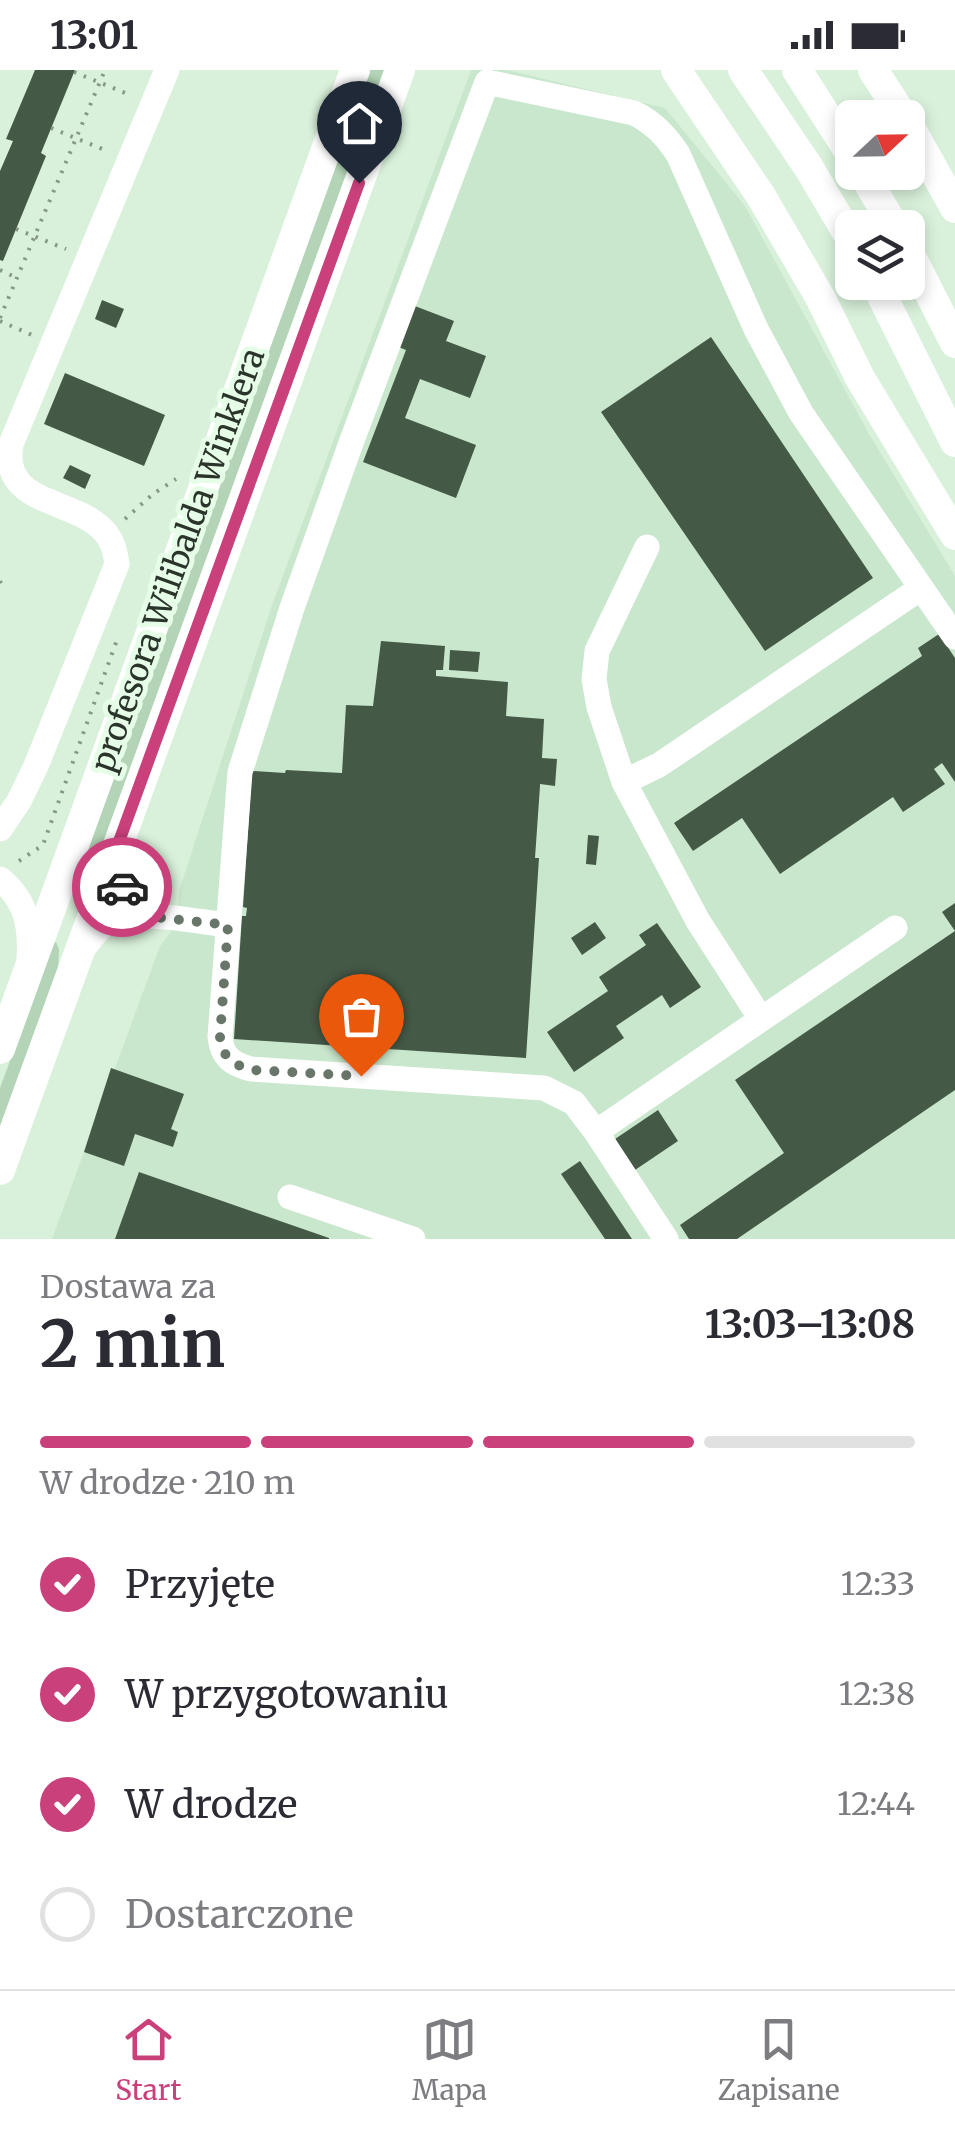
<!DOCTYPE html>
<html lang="pl">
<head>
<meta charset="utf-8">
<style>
	body { margin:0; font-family:Merriweather,serif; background:#f2f2f3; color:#2b2b33; height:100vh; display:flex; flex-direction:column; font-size:38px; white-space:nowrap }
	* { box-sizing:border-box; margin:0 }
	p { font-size:32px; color:#7c7c81 }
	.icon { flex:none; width:55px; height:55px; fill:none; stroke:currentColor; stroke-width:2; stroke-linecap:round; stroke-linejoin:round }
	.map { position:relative; height:1169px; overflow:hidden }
	.side { display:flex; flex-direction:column; background:#fff; flex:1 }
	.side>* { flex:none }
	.needle { width:65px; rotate:68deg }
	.fabs { position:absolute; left:835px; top:30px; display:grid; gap:20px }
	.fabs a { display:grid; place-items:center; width:90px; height:90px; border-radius:15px; background:#fff; box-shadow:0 5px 15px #0003; font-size:50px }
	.pin { position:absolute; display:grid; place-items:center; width:85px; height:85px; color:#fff; margin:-102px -42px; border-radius:50% 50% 50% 0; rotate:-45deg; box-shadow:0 0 10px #0007 }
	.pin .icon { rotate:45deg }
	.courier { position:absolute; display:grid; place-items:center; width:100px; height:100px; margin:-50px; border:8px solid #c9407b; border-radius:50%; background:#fff; color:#222; box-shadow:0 2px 12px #0007 }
	.headline em { font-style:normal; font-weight:700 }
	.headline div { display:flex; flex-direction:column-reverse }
	.headline { display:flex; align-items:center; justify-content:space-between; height:170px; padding:0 40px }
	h1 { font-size:65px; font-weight:700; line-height:75px }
	.bar { display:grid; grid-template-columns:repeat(4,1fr); gap:15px 10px; align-content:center; height:120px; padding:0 40px }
	.bar i { height:12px; border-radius:8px; background:#e1e1e2 }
	.bar .on { background:#c9407b }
	.bar p { grid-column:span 4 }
	ol { padding:0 40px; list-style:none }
	li { display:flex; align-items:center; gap:30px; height:110px }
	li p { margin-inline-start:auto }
	li .icon { padding:10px; border-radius:50%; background:#c9407b; color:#fff; stroke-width:4 }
	li:last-child { color:#7c7c81 }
	li i { width:55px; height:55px; border:5px solid #e1e1e2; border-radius:50% }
	.status { display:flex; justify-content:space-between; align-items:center; height:70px; padding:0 50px; background:#fff; direction:ltr }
	.status svg { height:28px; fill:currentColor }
	.tabs { display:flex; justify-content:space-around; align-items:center; height:140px; border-top:2px solid #e1e1e2; background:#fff; font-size:28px; color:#7c7c81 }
	.tabs a { display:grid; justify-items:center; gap:5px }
	.tabs .on { color:#c9407b }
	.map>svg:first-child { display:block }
	.built { fill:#c9e7cc }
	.green { fill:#b3d4b6 }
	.building { fill:#455947 }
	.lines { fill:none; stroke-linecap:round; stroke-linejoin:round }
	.path { stroke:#869787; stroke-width:4; stroke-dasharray:2.5 8; stroke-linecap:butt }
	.minor { stroke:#fff; stroke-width:25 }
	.major { stroke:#fff; stroke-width:30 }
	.done { stroke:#687669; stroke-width:10; stroke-dasharray:0 18 }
	.route { stroke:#c9407b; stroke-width:12 }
	.labels { text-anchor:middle; stroke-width:10; stroke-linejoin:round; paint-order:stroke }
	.street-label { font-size:32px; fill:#2b342b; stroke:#e6fee8 }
</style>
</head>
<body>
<div class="status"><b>13:01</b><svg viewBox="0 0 49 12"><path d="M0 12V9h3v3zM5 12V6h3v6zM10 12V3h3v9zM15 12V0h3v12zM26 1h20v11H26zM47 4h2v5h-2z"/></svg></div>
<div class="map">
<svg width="955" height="1169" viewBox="0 0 955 1169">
	<rect width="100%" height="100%" fill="#d9f1db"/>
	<path class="built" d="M471 0H507L665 38 745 136 869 364 955 506V1169H52L160 876 170 863 178 837 179 821 272 535Z"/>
	<path class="green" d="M369 0H384L90 808 80 819 74 818Z
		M56 872 59 879 58 902 0 1063V1018L53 874Z"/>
	<path class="building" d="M35 0H75L41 83 46 86 3 191 0 190V101L13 71 6 69Z
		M102 230 124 239 116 258 95 249Z
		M407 233 454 251 446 271 486 286 470 328 420 309 405 348 476 375 456 428 363 392 406 280 391 274Z
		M711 267 873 508 765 581 601 342Z
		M65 303 165 345 144 396 44 354Z
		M70 395 91 405 85 419 63 408Z
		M939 564 955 588V712L942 693 934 699 945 714 903 742 893 727 780 804 742 748 693 781 674 753 922 586 918 578Z
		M381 571 445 576 443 600H436V606L508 612 506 646 544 649 542 688 557 689 555 716 540 714V716L535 788H539L526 988 234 969 242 846H246L247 838 243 837 252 701 285 703 286 700 342 703 346 635 373 636Z
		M450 580 480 582 478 602 449 600Z
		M588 765 599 766 596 795 586 794Z
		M955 833V1020L737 1169H689L680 1155 784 1083 735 1010 955 861 942 842Z
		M595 852 606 868 582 885 571 868Z
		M657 853 701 917 670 938 662 925 616 956 624 968 574 1002 547 962 608 921 599 907 646 875 639 865Z
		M111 998 184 1024 171 1059 178 1062 173 1077 135 1064 124 1096 84 1082Z
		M658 1040 678 1071 635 1100 615 1069Z
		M580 1091 632 1169H605L561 1104Z
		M139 1102 329 1168V1169H115Z"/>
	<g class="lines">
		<path class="path" d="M74 2 130 25
			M51 58 107 81
			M16 159 66 179
			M0 200 17 208
			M0 248 105 0
			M0 251 32 265
			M125 449 153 424 176 409
			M0 511 2 516
			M19 791 43 775 118 567"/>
		<path class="minor" d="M647 477 597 581 594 609 599 637 624 712 698 851 761 949
			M624 712 659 695 921 518
			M0 759 19 731 36 696 117 494C115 480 112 468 101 458 69 428 0 434 11 374L167 0
			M117 780C119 812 121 824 144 846
			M0 809C27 831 31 857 29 890
			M82 880C88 873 95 862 103 856 131 836 195 852 228 855
			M596 1062 895 858
			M290 1127 413 1169
			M666 1169 596 1062 574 1033 544 1018 251 999C232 994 222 987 220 967L240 702 292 538 351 373 487 12 634 43C654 53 666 66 678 84L756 259 801 343 955 567"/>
		<path class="major" d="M676 0 761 126 821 229 860 308 955 465
			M743 0 809 98 852 171
			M797 0 852 86
			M873 0 904 48
			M908 54 955 138
			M862 102 895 158
			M908 181 955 273
			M875 212 955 372
			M0 979 355 0
			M0 1100 400 0"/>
	</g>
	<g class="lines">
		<path class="done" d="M122 817 128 830 144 846 228 855 220 967C222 987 232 994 251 1000L361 1006"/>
		<path class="route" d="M122 817 119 809 117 777 359 113"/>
	</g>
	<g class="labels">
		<g class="street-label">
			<text transform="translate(178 490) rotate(-70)" y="11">profesora Wilibalda Winklera</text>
		</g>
	</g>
</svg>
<div class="fabs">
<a><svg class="needle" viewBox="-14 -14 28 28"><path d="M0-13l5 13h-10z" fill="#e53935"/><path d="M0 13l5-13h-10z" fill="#7c7c81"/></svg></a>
<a><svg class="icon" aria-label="layers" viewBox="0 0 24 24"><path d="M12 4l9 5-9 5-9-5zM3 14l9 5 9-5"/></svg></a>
</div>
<div class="pin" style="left:361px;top:1006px;background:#ea580c"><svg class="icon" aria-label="bag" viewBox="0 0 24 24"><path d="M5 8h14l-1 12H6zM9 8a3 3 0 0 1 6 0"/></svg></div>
<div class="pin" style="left:359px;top:113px;background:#1f2937"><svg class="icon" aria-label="home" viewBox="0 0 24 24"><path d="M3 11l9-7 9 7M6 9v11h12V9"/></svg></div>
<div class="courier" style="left:122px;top:817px"><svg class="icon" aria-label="car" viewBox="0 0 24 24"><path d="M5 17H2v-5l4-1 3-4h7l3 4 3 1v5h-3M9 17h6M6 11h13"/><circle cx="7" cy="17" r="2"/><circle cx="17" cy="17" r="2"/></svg></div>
</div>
<section class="side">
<div class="headline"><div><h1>2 min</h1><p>Dostawa za</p></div><em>13:03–13:08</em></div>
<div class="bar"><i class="on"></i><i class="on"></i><i class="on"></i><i></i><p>W drodze · 210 m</p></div>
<ol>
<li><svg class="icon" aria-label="check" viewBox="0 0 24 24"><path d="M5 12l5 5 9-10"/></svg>Przyjęte<p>12:33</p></li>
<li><svg class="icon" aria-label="check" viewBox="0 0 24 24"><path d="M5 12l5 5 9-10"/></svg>W przygotowaniu<p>12:38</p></li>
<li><svg class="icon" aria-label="check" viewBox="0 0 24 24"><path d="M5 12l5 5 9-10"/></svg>W drodze<p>12:44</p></li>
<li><i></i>Dostarczone</li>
</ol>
</section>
<nav class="tabs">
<a class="on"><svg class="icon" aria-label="home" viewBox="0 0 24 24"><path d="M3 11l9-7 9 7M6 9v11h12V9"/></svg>Start</a>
<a><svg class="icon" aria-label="map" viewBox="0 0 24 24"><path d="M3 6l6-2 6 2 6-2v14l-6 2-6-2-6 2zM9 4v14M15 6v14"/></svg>Mapa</a>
<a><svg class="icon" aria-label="saved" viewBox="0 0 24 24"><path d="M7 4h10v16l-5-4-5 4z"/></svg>Zapisane</a>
</nav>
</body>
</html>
